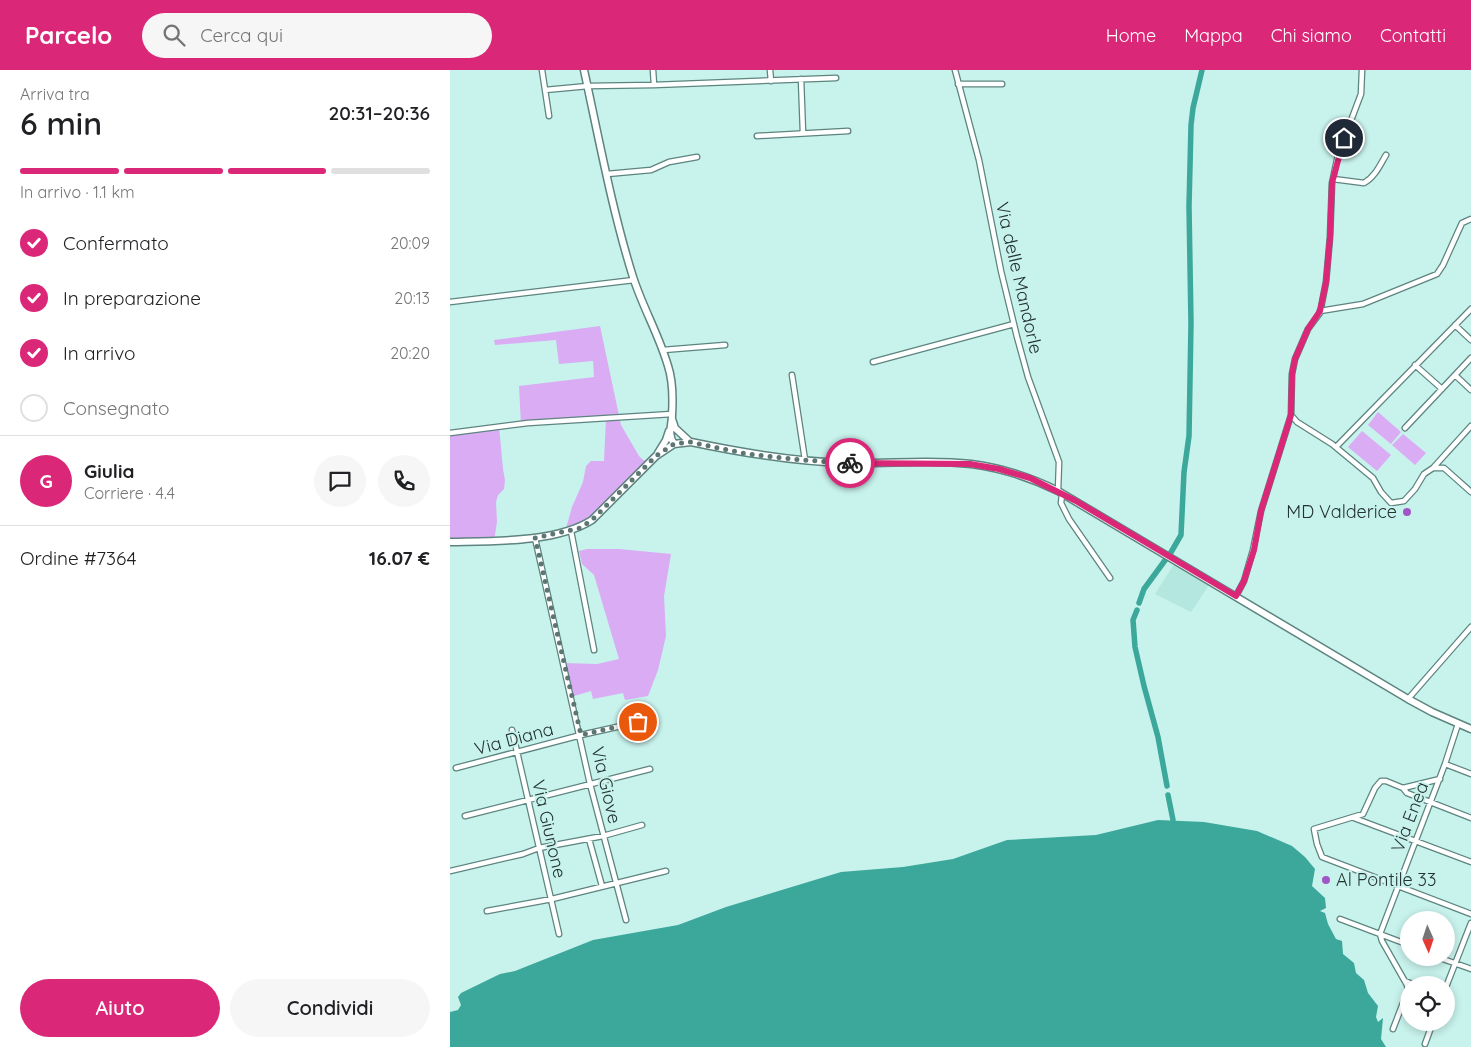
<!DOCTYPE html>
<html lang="it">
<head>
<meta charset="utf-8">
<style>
	body { margin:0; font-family:Quicksand,sans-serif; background:#f6f6f6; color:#202124; height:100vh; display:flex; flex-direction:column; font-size:19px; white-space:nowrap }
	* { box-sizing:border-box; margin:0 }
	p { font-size:16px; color:#757577 }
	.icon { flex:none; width:28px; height:28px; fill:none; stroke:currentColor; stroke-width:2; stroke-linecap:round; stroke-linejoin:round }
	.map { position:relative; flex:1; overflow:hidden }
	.side { display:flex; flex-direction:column; background:#fff; width:450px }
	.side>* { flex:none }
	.needle { width:32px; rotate:177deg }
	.fabs { position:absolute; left:950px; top:841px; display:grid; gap:10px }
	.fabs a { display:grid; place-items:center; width:55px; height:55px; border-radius:50%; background:#fff; box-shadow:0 2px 8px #0003; font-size:25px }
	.pin { position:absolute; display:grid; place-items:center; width:42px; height:42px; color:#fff; margin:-21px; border:2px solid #fff; border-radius:50%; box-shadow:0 1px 5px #0007 }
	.courier { position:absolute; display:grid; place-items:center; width:50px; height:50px; margin:-25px; border:4px solid #db2777; border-radius:50%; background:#fff; color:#222; box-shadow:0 1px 6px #0007 }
	.headline em { font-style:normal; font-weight:600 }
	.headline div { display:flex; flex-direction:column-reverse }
	.headline { display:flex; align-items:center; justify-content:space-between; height:85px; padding:0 20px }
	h1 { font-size:32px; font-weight:600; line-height:38px }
	.bar { display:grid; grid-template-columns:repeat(4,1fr); gap:8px 5px; align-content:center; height:60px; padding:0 20px }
	.bar i { height:6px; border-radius:4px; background:#e0e0e0 }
	.bar .on { background:#db2777 }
	.bar p { grid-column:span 4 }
	.line { display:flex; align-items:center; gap:12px; padding:0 20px; border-top:1px solid #e0e0e0 }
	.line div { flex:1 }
	.round { display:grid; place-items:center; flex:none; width:52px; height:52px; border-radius:26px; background:#f6f6f6 }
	ol { padding:0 20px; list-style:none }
	li { display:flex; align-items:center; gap:15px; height:55px }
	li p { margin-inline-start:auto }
	li .icon { padding:5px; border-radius:50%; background:#db2777; color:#fff; stroke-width:4 }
	li:last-child { color:#757577 }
	li i { width:28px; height:28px; border:2px solid #e0e0e0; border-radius:50% }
	.action { display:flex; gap:10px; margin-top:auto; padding:10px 20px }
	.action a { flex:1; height:58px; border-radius:30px; background:#db2777; color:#fff; font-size:20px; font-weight:600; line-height:58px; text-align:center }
	.action a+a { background:#f6f6f6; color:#202124 }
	header { display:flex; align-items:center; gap:30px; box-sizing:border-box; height:70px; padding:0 25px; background:#db2777; color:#fff }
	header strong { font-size:24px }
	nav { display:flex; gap:28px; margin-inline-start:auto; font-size:18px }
	.search { width:350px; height:45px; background:#f6f6f6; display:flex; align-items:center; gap:12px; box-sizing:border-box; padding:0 18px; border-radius:28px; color:#757577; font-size:19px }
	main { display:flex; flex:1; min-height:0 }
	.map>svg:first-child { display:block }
	.built { fill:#b4e7df }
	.green { fill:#daacf4 }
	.water { fill:#3ca79b }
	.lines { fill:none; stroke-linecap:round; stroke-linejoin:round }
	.canal { stroke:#3ca79b; stroke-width:5.5 }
	.street-casing { stroke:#5d847f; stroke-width:7 }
	.secondary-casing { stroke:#5d847f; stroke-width:9 }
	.street { stroke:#fff; stroke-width:4.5 }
	.secondary { stroke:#fff; stroke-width:6 }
	.done { stroke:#5d7672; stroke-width:5; stroke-dasharray:0 9 }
	.route { stroke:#db2777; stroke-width:6 }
	.poi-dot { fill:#a255c7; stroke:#c8f2ec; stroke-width:2 }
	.labels { text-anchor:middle; stroke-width:4; stroke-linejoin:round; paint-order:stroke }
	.street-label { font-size:18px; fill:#233331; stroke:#c8f2ec }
	.poi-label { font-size:18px; fill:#233331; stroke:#c8f2ec; text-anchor:end }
</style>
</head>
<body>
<header>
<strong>Parcelo</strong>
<div class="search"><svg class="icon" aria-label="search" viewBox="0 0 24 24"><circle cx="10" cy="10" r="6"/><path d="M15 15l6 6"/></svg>Cerca qui</div>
<nav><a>Home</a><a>Mappa</a><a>Chi siamo</a><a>Contatti</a></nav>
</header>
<main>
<section class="side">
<div class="headline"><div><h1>6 min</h1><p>Arriva tra</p></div><em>20:31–20:36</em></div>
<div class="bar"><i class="on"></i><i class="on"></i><i class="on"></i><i></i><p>In arrivo · 1.1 km</p></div>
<ol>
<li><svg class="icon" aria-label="check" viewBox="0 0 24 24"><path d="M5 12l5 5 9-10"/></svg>Confermato<p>20:09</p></li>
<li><svg class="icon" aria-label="check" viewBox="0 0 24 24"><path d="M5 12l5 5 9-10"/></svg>In preparazione<p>20:13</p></li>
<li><svg class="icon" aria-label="check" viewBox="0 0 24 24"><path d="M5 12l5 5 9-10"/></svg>In arrivo<p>20:20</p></li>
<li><i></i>Consegnato</li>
</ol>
<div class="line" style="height:90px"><b class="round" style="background:#db2777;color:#fff">G</b><div><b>Giulia</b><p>Corriere · 4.4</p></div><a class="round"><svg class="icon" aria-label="chat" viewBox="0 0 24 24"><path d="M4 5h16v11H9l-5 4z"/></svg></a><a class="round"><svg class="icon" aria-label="phone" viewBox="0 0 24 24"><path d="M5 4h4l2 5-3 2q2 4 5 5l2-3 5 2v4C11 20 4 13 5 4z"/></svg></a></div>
<div class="line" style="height:65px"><div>Ordine #7364</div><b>16.07 €</b></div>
<div class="action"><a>Aiuto</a><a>Condividi</a></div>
</section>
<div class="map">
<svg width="1021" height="977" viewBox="0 0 1021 977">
	<rect width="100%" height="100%" fill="#c8f2ec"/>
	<path class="built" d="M726 491 761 512 741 542 705 524Z"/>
	<path class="green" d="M150 256 171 355 189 386 193 390 198 391 142 450 115 462 122 437 133 412 136 396 141 391H154L156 349 71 354 69 316 144 307 143 291 109 294 106 270 45 275 44 270Z
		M928 342 951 362 941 374 918 355Z
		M49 356 53 399 55 410 54 419 48 425 46 432 47 452 44 471 0 472V363Z
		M912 361 941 385 927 401 898 377Z
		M953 364 976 383 965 395 942 375Z
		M137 479H169L221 484 214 526 216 566 208 600 198 626 175 630 173 623 143 629 141 621 121 627 113 593 147 594 169 589 144 505 132 494 129 481Z"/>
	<path class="water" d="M708 750 754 752 807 761 842 776 855 787 865 799 862 816 875 828 876 838 870 841 875 843 878 854 886 869 892 871 893 884 904 893 906 903 914 910 918 923 928 936 926 947 928 952 933 948 931 969 936 977H0V942L8 940 11 935 8 927 11 923 50 904 65 901 143 870 228 855 276 837 391 802 453 797 503 789 557 770 646 765Z"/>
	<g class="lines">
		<path class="canal" d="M720 484 731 465 734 402 739 366 741 253 739 136 741 55 743 38 752 0
			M689 533 694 519 716 489
			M687 540 683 550 685 577 694 616 708 667 717 716
			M718 725 723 750"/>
		<defs>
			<path id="street" d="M92 0 99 46
				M203 0 204 15
				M320 0 321 11
				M505 0 529 90 551 201 567 267 578 307 609 392 608 421
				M351 9 353 63
				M508 14H552
				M95 20 138 16 204 15 386 8
				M307 66 398 61
				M157 104 201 100 219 92 247 87
				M883 109 914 113C925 107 930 95 936 85
				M0 232 184 210
				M870 241 913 234 987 204 993 195 1012 153 1021 149
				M1005 255 1021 270
				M213 280 275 275
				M1021 288 1005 305 1021 320
				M423 292 564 254
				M965 295 992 319
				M342 305 355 390
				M841 345 847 352 882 374 923 408 931 422 941 433 954 431 965 419 974 404 983 398H994L1021 422
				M955 358 1005 305
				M0 363 78 353 222 344
				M886 377 1021 239
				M983 398 1021 356
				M612 424 611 433 619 449 660 508
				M121 461 144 580
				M85 468 140 714 176 850
				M786 526 794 511 803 480 811 441 841 345 842 304 845 289 858 259 870 243 876 212 880 167 882 113 888 85 911 24 912 0
				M958 629 1021 557
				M62 660 109 864
				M995 694 1021 704
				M6 698 131 665 189 652
				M990 709 953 718 936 711H931L925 718 913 744 864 759 867 774 872 787 1021 844
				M953 718 957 723 1021 748
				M15 746 200 699
				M904 748 1021 792
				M139 769 152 816
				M0 801 73 784 89 778 153 766 192 755
				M37 841 102 829 216 801
				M890 849 959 875
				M990 888 1021 899
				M955 911 965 915
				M996 917 1021 853
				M943 959 958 920 957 915 932 871 930 864 995 694 1008 654
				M975 974 983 952"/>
			<path id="secondary" d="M134 0C149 69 162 140 183 207 193 238 209 265 218 296 223 311 223 329 222 345 222 357 217 363 224 374
				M222 349 225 358 240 372
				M208 383 216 370 219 361
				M0 472C42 471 106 473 142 450L206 386 224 374 241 372C293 383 345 392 399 393 439 394 481 389 521 394 552 398 580 407 608 421L958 629 982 642 1021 659"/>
		</defs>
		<use href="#street" class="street-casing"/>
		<use href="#secondary" class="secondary-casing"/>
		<use href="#street" class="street"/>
		<use href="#secondary" class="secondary"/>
	</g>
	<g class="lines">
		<path class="done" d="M188 652 131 665 85 468 130 458 142 450 206 386 224 374 240 372 297 384 351 390 400 393"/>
		<path class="route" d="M400 393 520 394 549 399 580 408 626 431 786 526 794 511 804 480 811 441 841 345 842 304 845 289 858 259 870 241 876 212 880 167 882 113 894 68"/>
	</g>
	<g class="poi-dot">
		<circle cx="957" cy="442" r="5"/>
		<circle cx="876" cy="810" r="5"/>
	</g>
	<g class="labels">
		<g class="street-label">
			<text transform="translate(569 208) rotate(77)" y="6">Via delle Mandorle</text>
			<text transform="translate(64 669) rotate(-15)" y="6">Via Diana</text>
			<text transform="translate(156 715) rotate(77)" y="6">Via Giove</text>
			<text transform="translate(960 747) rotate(-69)" y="6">Via Enea</text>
			<text transform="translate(99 759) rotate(77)" y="6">Via Giunone</text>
		</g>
		<g class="poi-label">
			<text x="947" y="448">MD Valderice</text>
			<text x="886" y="816" text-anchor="start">Al Pontile 33</text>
		</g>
	</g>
</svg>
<div class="fabs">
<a><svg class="needle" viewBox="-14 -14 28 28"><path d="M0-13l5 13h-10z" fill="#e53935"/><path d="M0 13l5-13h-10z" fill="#757577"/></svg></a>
<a><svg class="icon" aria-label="locate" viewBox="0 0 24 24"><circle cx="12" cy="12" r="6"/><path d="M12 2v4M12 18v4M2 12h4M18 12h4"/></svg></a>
</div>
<div class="pin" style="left:188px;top:652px;background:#ea580c"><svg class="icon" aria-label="bag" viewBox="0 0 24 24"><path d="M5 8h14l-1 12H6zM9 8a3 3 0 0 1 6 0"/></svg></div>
<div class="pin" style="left:894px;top:68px;background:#1f2937"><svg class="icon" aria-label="home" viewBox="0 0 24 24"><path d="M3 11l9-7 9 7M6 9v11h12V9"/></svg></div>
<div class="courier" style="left:400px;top:393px"><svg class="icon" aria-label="bike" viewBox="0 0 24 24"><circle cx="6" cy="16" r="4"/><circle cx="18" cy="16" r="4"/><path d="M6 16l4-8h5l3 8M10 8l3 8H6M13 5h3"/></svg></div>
</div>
</main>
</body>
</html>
